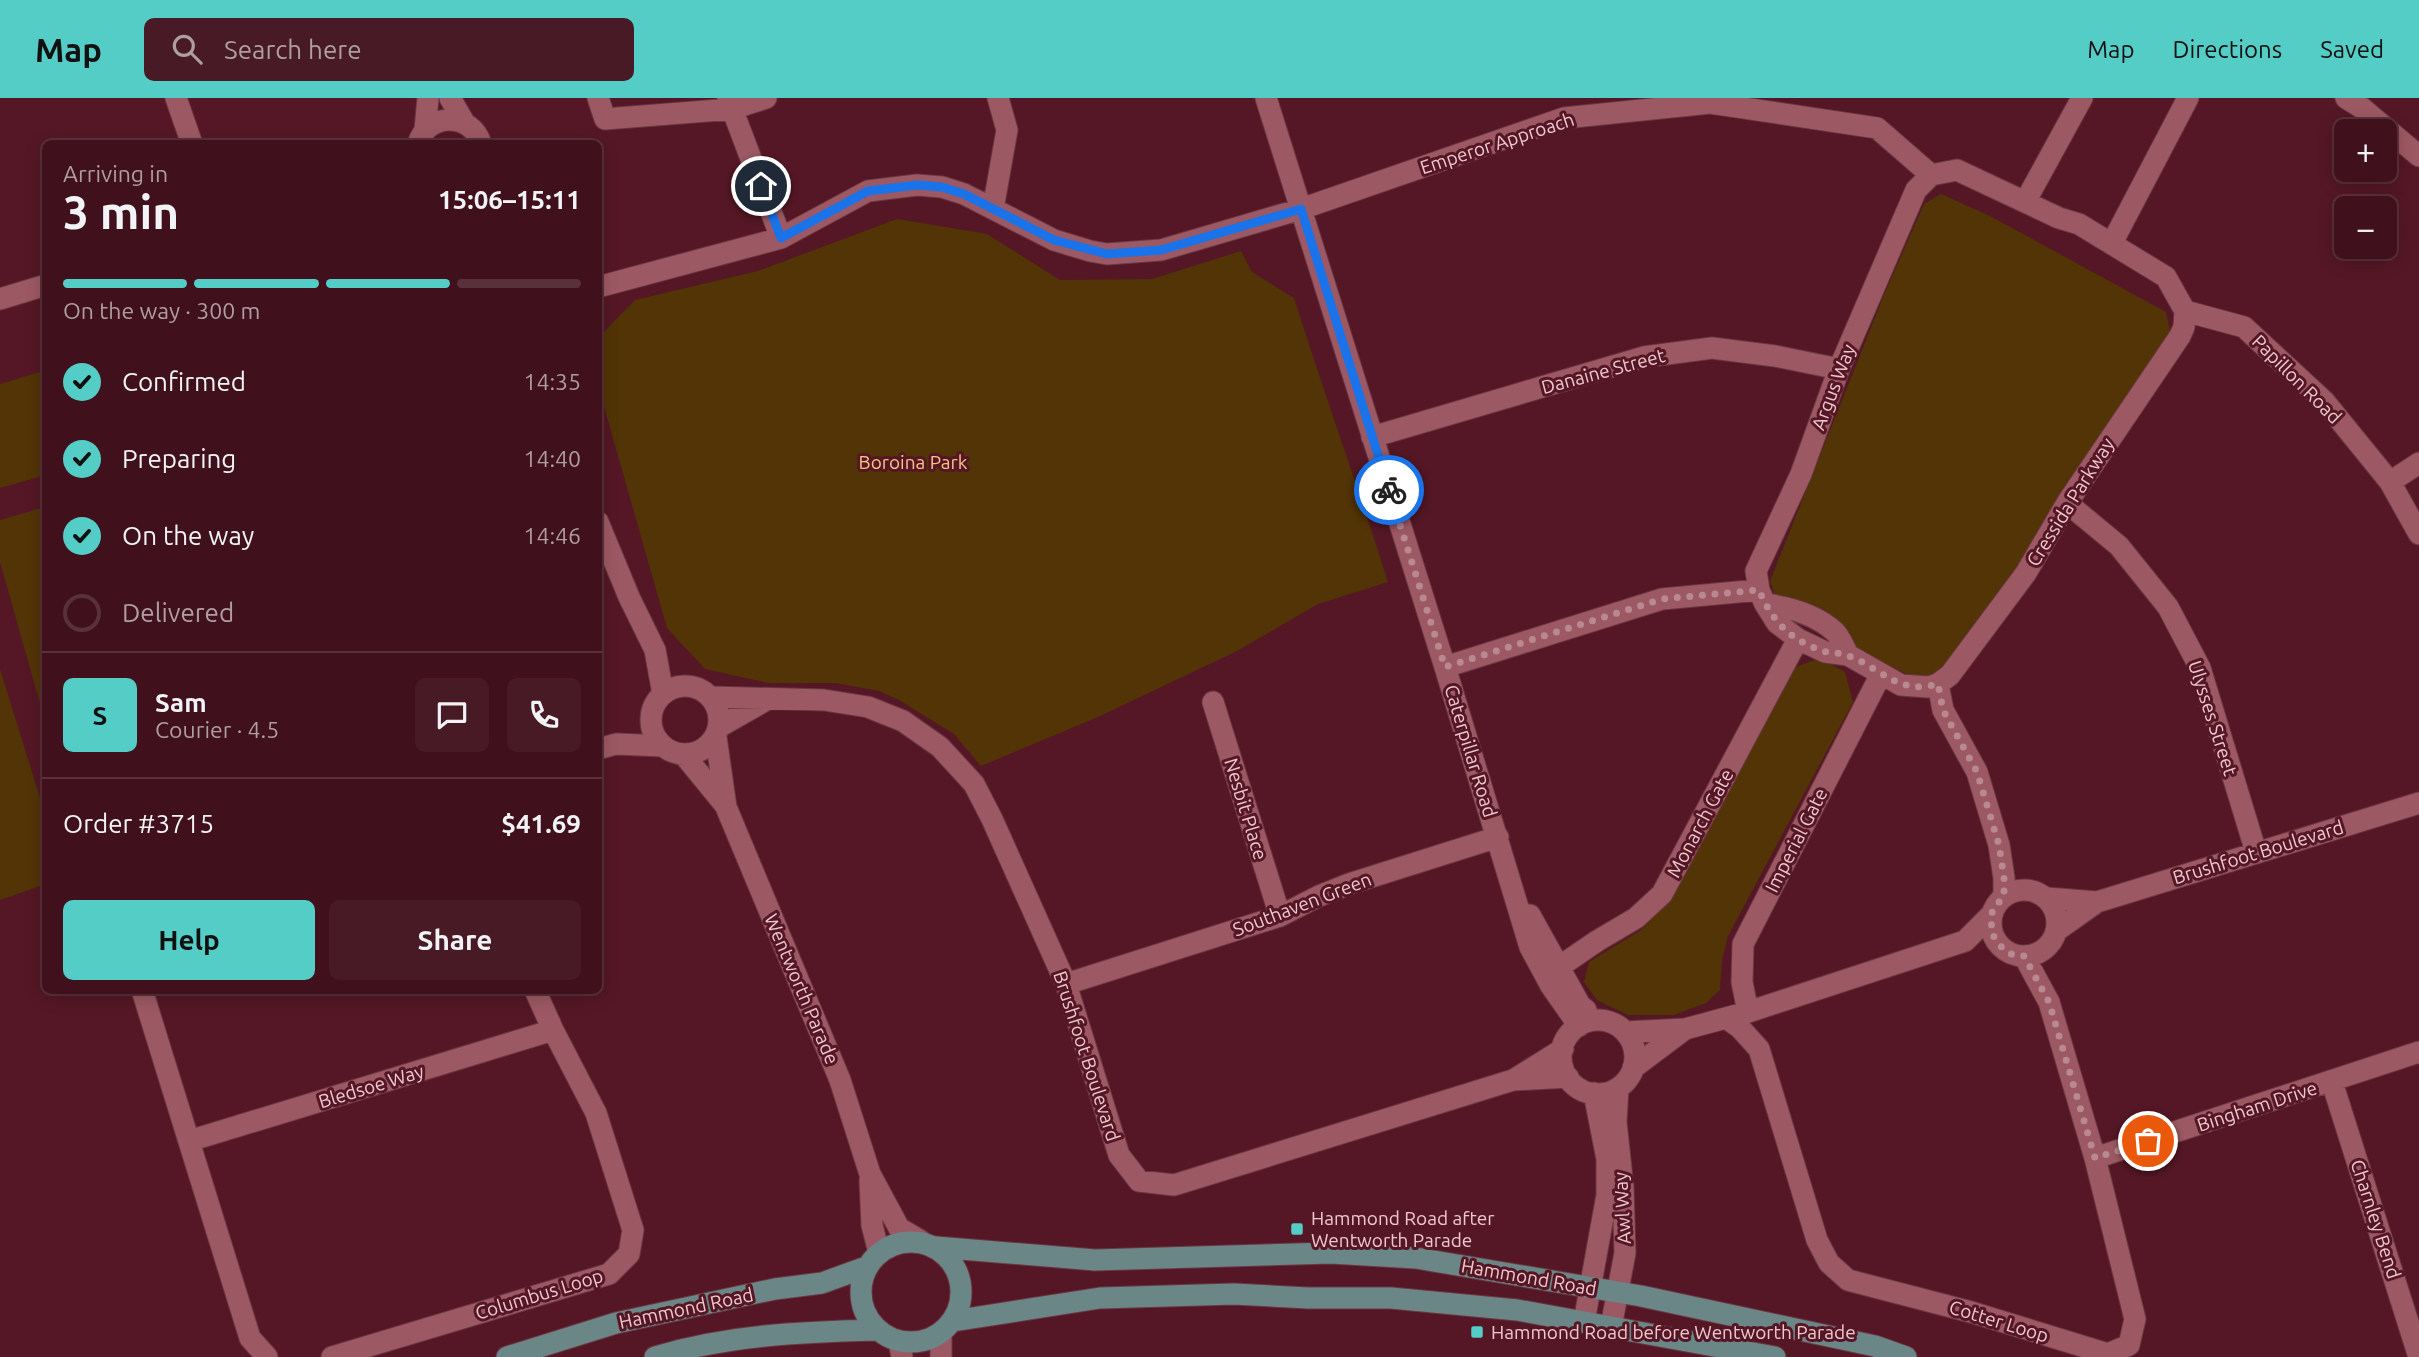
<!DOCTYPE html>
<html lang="en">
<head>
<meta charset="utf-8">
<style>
	body { margin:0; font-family:Ubuntu,sans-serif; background:#471a25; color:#f1f3f6; height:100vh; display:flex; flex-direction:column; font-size:26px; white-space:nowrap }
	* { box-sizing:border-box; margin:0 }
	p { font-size:23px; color:#ae9da3 }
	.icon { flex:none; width:38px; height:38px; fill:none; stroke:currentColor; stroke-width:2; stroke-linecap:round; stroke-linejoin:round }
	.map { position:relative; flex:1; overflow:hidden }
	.sheet { position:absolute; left:42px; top:42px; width:560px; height:854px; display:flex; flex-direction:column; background:#40111c; border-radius:10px; box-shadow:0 4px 18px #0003,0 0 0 2px #59313b }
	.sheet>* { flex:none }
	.controls { position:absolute; left:2334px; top:21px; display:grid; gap:14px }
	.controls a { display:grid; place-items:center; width:63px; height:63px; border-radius:10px; background:#40111c; box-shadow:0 4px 18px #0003,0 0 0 2px #59313b; font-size:35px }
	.pin { position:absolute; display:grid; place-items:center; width:60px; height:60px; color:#fff; margin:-30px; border:4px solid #fff; border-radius:50%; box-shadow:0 2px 7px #0007 }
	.courier { position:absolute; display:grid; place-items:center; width:70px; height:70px; margin:-35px; border:5px solid #1a73e8; border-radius:50%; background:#fff; color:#222; box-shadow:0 2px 9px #0007 }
	.summary em { font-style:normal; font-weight:700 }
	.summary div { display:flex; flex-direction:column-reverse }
	.summary { display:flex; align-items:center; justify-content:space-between; height:119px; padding:0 21px }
	h1 { font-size:46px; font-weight:700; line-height:52px }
	.bar { display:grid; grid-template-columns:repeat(4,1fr); gap:10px 7px; align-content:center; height:84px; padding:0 21px }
	.bar i { height:9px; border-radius:5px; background:#59313b }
	.bar .on { background:#54cdc7 }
	.bar p { grid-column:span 4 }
	.line { display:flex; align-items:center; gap:18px; padding:0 21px; border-top:2px solid #59313b }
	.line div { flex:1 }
	.round { display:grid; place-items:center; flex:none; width:74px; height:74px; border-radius:10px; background:#471a25 }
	ol { padding:0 21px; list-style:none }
	li { display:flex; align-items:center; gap:21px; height:77px }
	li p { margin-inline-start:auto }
	li .icon { padding:7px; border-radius:50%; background:#54cdc7; color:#111; stroke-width:4 }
	li:last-child { color:#ae9da3 }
	li i { width:38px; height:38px; border:4px solid #59313b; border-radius:50% }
	.action { display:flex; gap:14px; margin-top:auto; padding:14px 21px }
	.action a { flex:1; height:80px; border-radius:10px; background:#54cdc7; color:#111; font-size:28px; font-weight:700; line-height:80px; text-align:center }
	.action a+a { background:#471a25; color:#f1f3f6 }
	header { display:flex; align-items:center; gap:42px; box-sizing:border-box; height:98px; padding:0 35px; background:#54cdc7; color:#111 }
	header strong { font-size:33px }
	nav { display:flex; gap:38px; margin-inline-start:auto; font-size:24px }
	.search { width:490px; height:63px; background:#471a25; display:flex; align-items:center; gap:18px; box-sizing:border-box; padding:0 24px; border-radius:10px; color:#ae9da3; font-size:26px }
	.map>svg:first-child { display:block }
	.green { fill:#523406 }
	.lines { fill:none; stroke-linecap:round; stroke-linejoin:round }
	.minor-casing { stroke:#6a3843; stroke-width:23 }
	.major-casing { stroke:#6a3843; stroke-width:23 }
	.minor { stroke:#9d5963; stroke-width:21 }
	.major { stroke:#6b8687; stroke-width:21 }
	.done { stroke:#b88991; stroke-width:7; stroke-dasharray:0 12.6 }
	.route { stroke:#1a73e8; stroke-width:9 }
	.poi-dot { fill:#54cdc7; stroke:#551725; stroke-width:2.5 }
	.labels { text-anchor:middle; stroke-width:6; stroke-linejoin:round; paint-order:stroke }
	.street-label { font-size:19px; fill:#eec7cb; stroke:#551725 }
	.park-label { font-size:19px; fill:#fac484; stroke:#551725 }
	.poi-label { font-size:19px; fill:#eec7cb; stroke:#551725; text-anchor:start }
</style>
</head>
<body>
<header>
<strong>Map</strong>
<div class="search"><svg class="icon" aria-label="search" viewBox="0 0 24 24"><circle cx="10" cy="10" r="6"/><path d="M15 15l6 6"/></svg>Search here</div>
<nav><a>Map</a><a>Directions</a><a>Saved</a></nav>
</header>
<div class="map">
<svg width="2419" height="1259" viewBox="0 0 2419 1259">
	<rect width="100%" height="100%" fill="#551725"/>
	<path class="green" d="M1941 96 1990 118 2166 214 2170 233 2105 339 1966 545 1935 579 1920 583 1780 511 1770 483 1884 197 1924 106Z
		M897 121 987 136 1060 182 1152 181 1241 153 1252 174 1294 200C1324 295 1358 389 1388 484L1318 506 1237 553 1098 619 981 668 954 636 899 602 879 593 836 585H768L705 571 667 530 599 291V239L635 202 758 173Z
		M40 274 45 292V377L0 390V286Z
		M45 409H46L45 623 0 464V422Z
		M1820 560 1845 574 1853 604 1728 838 1722 862 1720 892 1706 905 1674 917H1628L1597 902 1584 884 1589 864 1641 832 1667 805 1796 569Z
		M0 571 45 716 46 780 43 787 0 802Z"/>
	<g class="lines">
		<defs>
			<path id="minor" d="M176 0 192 46
				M450 0 464 24
				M598 0 605 21 732 11 766 0
				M728 0 781 140
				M1266 0 1445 569 1530 849 1551 888 1579 928
				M2346 0 2362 10 2419 58
				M425 32 428 0
				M418 46C427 14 472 14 481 46
				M1931 77 1916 92 1839 271 1801 376 1756 473 1759 492 1765 506 1777 525 1798 541 1825 554 1848 557 1901 587 1928 589 1938 586 1943 612 1977 674 1999 747 2004 780V798
				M1931 77 1957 72 2059 120 2079 126 2166 179 2185 213 2244 229 2325 304 2390 384 2419 436
				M2025 104 2082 0
				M993 111 1007 32 998 0
				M2112 145 2188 0
				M598 189 781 140 868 93 917 87 942 89 964 96 1054 142 1090 153 1107 156 1161 152 1301 111 1564 20 1710 5 1877 30 1931 77
				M0 201 46 187
				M1372 339 1644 259 1712 250 1775 258 1839 271
				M2390 384 2419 365
				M2067 405 2119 448 2168 509 2200 570 2256 754
				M598 424 629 499 655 552 663 596
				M1765 506C1788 509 1816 517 1834 533 1840 538 1844 549 1848 557
				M1445 569 1662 501 1759 492
				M1938 586 1950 577 2026 475 2067 405 2180 238 2184 229 2185 213
				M651 622a34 34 0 1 1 68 0a34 34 0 1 1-68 0Z
				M711 599 824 602 868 609 903 623 940 649 974 686 992 721 1066 886 1119 1057 1139 1083 1174 1087 1513 982 1568 979
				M1213 604 1280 818
				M719 629 768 601
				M716 639 726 709 840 982 870 1076 899 1130 921 1143
				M598 651 616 646 663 648
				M684 657 725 707
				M1991 825a33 33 0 1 1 66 0a33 33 0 1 1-66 0Z
				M2046 800 2097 804
				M1530 817 1580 907 1586 912
				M2056 833 2097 804 2419 705
				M1559 869 1597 843 1636 820 1662 796 1798 541
				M1066 886 1280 818 1319 798 1349 786 1498 739
				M142 892 250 1240 267 1259
				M1748 914 1742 884 1743 846 1881 576
				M1726 920 1740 930 1759 951 1817 1142 1829 1165 1848 1182 1971 1214 2108 1256 2129 1247 2135 1221 2095 1060 2049 904 2024 858
				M1561 959a37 37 0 1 1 74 0a37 37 0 1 1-74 0Z
				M1625 934 1685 931 1748 914 1965 843 1991 817
				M1633 970 1685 931
				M1515 981 1563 951
				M2332 984 2419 1259
				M189 1043 553 932
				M2095 1060 2419 954
				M870 1082 872 1127 879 1155
				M1584 1224 1607 1097V1061L1594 995
				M1611 1229 1625 1155 1623 1089 1616 1024 1618 990
				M941 1236V1259
				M899 1244 902 1259
				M332 1259 609 1176 629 1156 633 1132 596 1015 553 932 535 892"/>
			<path id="major" d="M861 1194a50 50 0 1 1 100 0a50 50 0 1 1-100 0Z
				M936 1149 1095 1162 1331 1155 1416 1160 1641 1198 1875 1248 1906 1259
				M953 1223 1100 1200 1234 1196 1308 1200H1391L1517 1212 1775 1259
				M507 1259 616 1225 775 1191 822 1185 866 1169
				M655 1259C729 1237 800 1234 876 1232"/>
		</defs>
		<use href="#minor" class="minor-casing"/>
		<use href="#major" class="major-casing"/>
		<use href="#minor" class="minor"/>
		<use href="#major" class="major"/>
	</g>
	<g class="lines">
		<path class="done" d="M1389 392 1445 569 1662 501 1759 492C1772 523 1790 542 1823 553 1831 556 1841 554 1849 558 1883 571 1897 597 1938 586L1943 612 1977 674 1999 747 2004 780V798L1994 810 1991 817 1992 836 2003 851 2013 857 2024 858 2049 904 2095 1060 2148 1043"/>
		<path class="route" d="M761 88 781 140 868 93 917 87 942 89 964 96 1054 142 1107 156 1161 152 1301 111 1389 392"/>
	</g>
	<g class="poi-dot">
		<rect x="1290" y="1124" width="14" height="14" rx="3.5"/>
		<rect x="1470" y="1227" width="14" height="14" rx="3.5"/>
	</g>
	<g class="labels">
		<g class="street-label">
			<text transform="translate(1497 45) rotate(-18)" y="7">Emperor Approach</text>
			<text transform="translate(1603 273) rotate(-15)" y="7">Danaine Street</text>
			<text transform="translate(2297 281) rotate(45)" y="7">Papillon Road</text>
			<text transform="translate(1833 289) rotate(-69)" y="7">Argus Way</text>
			<text transform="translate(2070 404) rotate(-58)" y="7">Cressida Parkway</text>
			<text transform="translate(2213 620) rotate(72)" y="7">Ulysses Street</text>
			<text transform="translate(1471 653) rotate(73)" y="7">Caterpillar Road</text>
			<text transform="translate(1246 711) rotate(73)" y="7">Nesbit Place</text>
			<text transform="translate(1700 725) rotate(-62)" y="7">Monarch Gate</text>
			<text transform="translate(1796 742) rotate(-63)" y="7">Imperial Gate</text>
			<text transform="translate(2258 754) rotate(-17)" y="7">Brushfoot Boulevard</text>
			<text transform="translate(1302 806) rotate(-21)" y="7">Southaven Green</text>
			<text transform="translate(802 891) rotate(67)" y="7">Wentworth Parade</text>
			<text transform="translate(1087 958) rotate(72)" y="7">Brushfoot Boulevard</text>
			<text transform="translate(371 988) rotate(-17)" y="7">Bledsoe Way</text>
			<text transform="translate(2257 1008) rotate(-18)" y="7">Bingham Drive</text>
			<text transform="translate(1622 1110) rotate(-93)" y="7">Awl Way</text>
			<text transform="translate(2376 1121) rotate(72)" y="7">Charnley Bend</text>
			<text transform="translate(1529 1179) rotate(10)" y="7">Hammond Road</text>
			<text transform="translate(539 1196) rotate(-17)" y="7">Columbus Loop</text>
			<text transform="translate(686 1210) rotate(-12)" y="7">Hammond Road</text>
			<text transform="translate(1999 1223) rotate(17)" y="7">Cotter Loop</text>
		</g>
		<g class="park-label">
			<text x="913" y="371">Boroina Park</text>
		</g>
		<g class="poi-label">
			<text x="1311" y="1127">Hammond Road after<tspan x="1311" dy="22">Wentworth Parade</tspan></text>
			<text x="1491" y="1241">Hammond Road before Wentworth Parade</text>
		</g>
	</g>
</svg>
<div class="controls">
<a>+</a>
<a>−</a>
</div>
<div class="pin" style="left:2148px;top:1043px;background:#ea580c"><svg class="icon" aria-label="bag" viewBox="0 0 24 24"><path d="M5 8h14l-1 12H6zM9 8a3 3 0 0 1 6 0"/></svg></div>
<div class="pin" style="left:761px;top:88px;background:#1f2937"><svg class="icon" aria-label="home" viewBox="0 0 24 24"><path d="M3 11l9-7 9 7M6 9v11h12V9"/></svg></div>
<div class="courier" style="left:1389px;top:392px"><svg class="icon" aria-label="bike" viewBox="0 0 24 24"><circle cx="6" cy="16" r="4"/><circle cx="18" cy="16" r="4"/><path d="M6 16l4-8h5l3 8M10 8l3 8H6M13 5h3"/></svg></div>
<section class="sheet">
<div class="summary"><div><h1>3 min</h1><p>Arriving in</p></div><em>15:06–15:11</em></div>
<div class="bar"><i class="on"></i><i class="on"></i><i class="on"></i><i></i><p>On the way · 300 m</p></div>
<ol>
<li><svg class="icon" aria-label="check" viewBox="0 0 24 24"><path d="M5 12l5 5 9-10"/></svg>Confirmed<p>14:35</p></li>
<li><svg class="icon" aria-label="check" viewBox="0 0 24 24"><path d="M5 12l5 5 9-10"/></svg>Preparing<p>14:40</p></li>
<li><svg class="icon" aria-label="check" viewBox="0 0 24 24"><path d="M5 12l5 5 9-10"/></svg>On the way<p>14:46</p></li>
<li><i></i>Delivered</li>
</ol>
<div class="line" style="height:126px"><b class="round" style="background:#54cdc7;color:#111">S</b><div><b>Sam</b><p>Courier · 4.5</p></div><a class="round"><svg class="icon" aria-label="chat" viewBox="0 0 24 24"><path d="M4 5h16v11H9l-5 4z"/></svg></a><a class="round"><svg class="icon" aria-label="phone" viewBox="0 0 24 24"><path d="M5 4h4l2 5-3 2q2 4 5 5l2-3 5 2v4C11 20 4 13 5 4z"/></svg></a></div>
<div class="line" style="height:91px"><div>Order #3715</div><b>$41.69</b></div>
<div class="action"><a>Help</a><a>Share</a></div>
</section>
</div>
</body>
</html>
